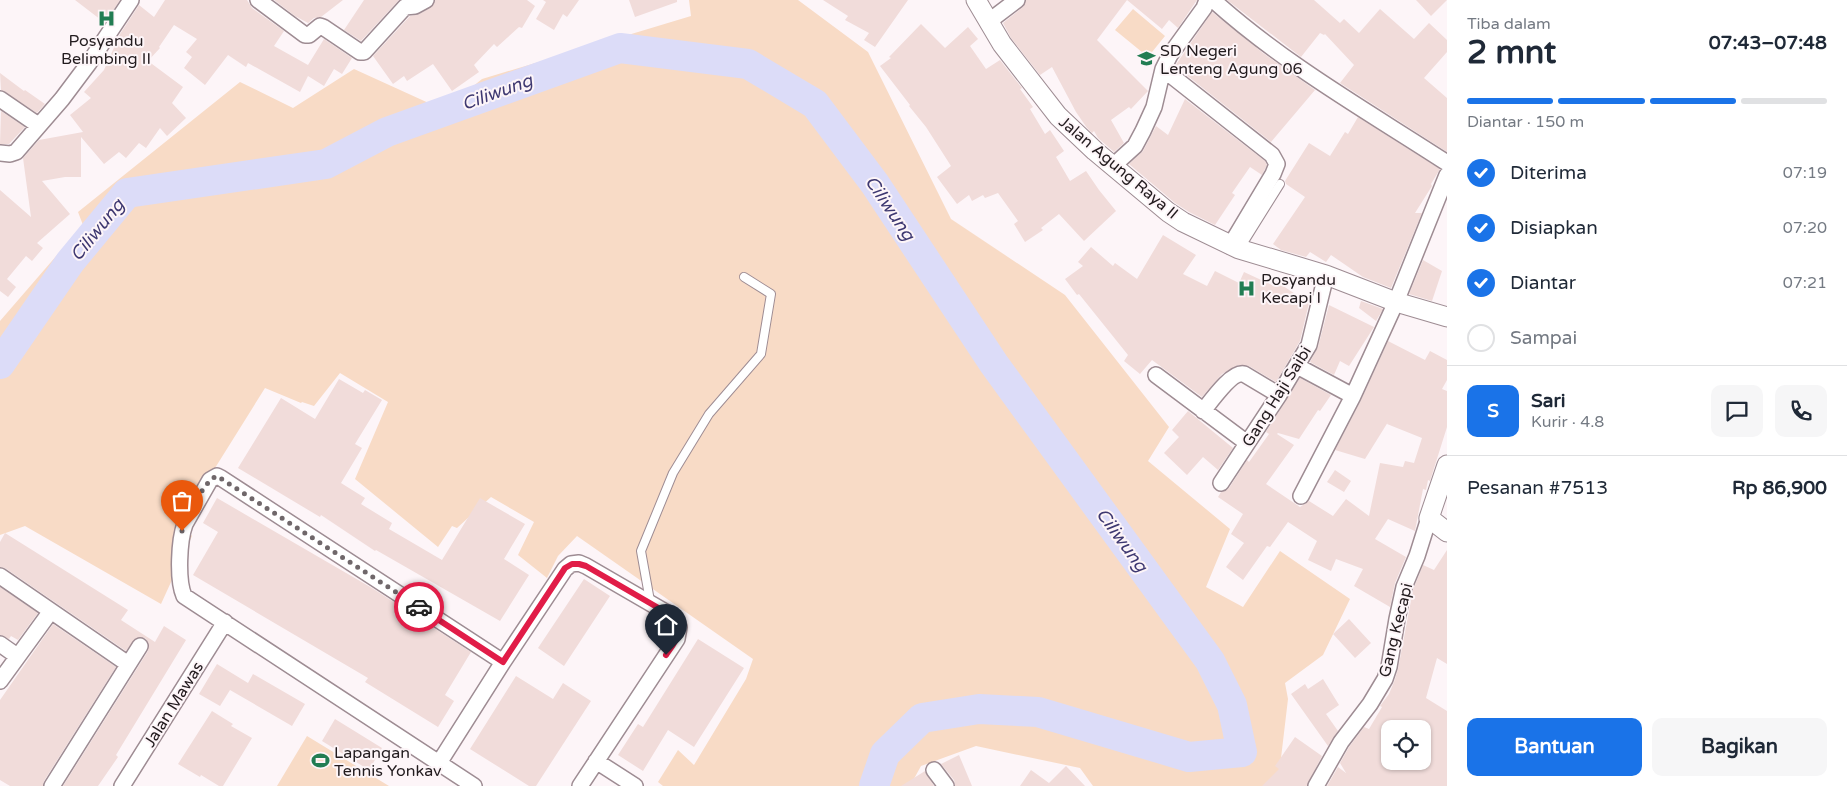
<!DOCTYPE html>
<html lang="id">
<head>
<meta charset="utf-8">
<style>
	body { margin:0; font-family:"Varela Round",sans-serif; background:#f6f6f7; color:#1f2937; height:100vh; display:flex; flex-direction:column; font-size:19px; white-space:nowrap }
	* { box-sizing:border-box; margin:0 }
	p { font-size:16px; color:#747a83 }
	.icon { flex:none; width:28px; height:28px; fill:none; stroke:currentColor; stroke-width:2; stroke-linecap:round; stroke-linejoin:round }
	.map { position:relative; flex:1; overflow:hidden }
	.sheet { display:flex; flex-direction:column; background:#fff; width:400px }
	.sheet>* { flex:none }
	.tools { position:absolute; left:1381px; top:720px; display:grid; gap:10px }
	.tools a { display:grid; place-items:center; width:50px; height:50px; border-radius:10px; background:#fff; box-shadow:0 1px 4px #0004; font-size:25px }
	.pin { position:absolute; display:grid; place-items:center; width:42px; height:42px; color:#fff; margin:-51px -21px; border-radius:50% 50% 50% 0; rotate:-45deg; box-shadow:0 0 5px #0007 }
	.pin .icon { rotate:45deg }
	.courier { position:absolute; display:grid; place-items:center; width:50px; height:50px; margin:-25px; border:4px solid #e11d48; border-radius:50%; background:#fff; color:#222; box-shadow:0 1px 6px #0007 }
	.summary em { font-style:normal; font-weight:800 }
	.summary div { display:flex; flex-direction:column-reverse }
	.summary { display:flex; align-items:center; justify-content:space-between; height:85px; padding:0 20px }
	h1 { font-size:32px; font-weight:800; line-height:38px }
	.bar { display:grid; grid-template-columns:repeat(4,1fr); gap:8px 5px; align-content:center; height:60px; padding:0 20px }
	.bar i { height:6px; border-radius:4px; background:#e0e1e3 }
	.bar .current { background:#1a73e8 }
	.bar p { grid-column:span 4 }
	.line { display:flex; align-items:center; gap:12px; padding:0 20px; border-top:1px solid #e0e1e3 }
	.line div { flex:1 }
	.round { display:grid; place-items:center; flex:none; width:52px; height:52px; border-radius:10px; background:#f6f6f7 }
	ol { padding:0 20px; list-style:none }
	li { display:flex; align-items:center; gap:15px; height:55px }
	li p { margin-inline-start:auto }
	li .icon { padding:5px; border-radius:50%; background:#1a73e8; color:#fff; stroke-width:4 }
	li:last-child { color:#747a83 }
	li i { width:28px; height:28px; border:2px solid #e0e1e3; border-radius:50% }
	.cta { display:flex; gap:10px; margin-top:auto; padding:10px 20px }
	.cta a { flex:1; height:58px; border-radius:10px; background:#1a73e8; color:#fff; font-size:20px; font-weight:800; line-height:58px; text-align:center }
	.cta a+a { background:#f6f6f7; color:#1f2937 }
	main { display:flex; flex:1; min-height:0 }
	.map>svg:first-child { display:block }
	.green { fill:#f8dbc6 }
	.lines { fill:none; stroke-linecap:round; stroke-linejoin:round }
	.river { stroke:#dcdcf8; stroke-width:30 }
	.building { fill:#f1dcda; fill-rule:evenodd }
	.service-casing { stroke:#9e8c93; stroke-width:10 }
	.minor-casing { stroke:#9e8c93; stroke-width:18 }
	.tertiary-casing { stroke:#9e8c93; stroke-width:21 }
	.service { stroke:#fff; stroke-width:8 }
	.minor { stroke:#fff; stroke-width:15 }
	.tertiary { stroke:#fff; stroke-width:19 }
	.done { stroke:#6f676a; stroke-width:5; stroke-dasharray:0 9 }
	.route { stroke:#e11d48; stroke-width:6 }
	.labels { text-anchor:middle; stroke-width:4; stroke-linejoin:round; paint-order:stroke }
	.poi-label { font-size:16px; fill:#221b1e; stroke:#fdf5f8; text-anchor:start }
	.street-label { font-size:16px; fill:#221b1e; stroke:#fdf5f8 }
	.water-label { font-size:18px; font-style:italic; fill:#3e3871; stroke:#fdf5f8 }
</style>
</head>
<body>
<main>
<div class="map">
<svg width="1447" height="786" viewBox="0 0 1447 786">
	<rect width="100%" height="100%" fill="#fdf5f8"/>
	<path class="green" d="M689 0H798L868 52 951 219 1065 295 1169 427 1148 461 1230 529 1206 587 1243 607 1280 551 1350 599 1323 655 1285 683 1288 699 1279 775 1268 786H1093L1080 768 976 746 921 766 910 786H663L658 782 678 750 694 765 746 679 753 659 577 536 558 556 547 578 518 555 534 522 491 497 457 528 452 526 438 547 355 479 388 402 340 373 314 406 302 402 301 403 265 388 200 492 191 488 174 514 192 536 161 604 25 526 0 535V321L83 225 78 212 240 82 293 108 354 69 444 110 482 79 691 16Z
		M1133 9 1165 36 1148 57 1115 30Z
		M307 736 389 786H277Z"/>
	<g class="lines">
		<path class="river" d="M0 364 70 262 127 193 326 164 387 132 620 48 748 64 815 104 875 184 994 364 1210 661 1232 705 1242 752 1189 757 1038 712 979 709 922 718 885 754 874 786"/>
	</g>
	<path class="building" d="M75 0H120L105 23Z
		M165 0H247L252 8 284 31 274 46 308 65 324 39 352 58 342 74 334 69 324 86 308 76 300 92 248 63 246 67 228 55 205 85 184 68 192 57 186 52 197 39 174 25 159 47 160 48 148 61 183 87 172 103 186 118 167 136 160 128 146 148 139 143 126 158 119 152 104 164 81 137V177H65L42 181 70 214 37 243 43 248 32 261 26 256 7 279 16 287 8 297 0 291V190L31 217 23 158 39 140 83 132 70 115 91 98 84 92 104 70 120 34 139 5 154 17Z
		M274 0H343L321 17 314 18 308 23 295 16Z
		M364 0H399L361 41 344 30Z
		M435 0H527L535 6 522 28 519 27 497 47 494 44 474 65 479 72 452 91 433 64 407 81 404 76 393 84 373 56 410 16 419 14 430 8Z
		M543 0H579L567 17 563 14 554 30 536 19 546 2Z
		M629 0H677V2L635 17Z
		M823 0H908L875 47 864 40 869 33 845 20 848 16Z
		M1026 0H1197L1178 28 1169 20 1162 29 1127 0 1097 40 1148 91 1131 109 1129 107 1111 120 1124 143 1114 152 1098 138 1094 131 1092 133 1087 128 1076 112 1052 67 1040 75 1011 38 1003 23 1023 7Z
		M1227 0H1314L1340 23 1344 19 1359 33 1380 9 1414 39 1429 23 1447 40V52L1424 78 1447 98V152L1340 83 1354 65 1325 34 1324 35 1320 33 1301 57Z
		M1416 0H1447L1431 16Z
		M1212 12 1263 53 1315 90 1271 142 1175 66Z
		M921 24 945 48 968 27 978 39 970 46 986 69 1000 60 1022 88 1020 89 1033 107 1030 109 1045 134 1050 130 1064 151 1056 157 1070 181 1086 171 1099 190 1116 211 1084 241 1059 214 1041 228 1043 230 1025 242 1014 224 1018 221 998 193 985 198 983 195 972 201 969 195 957 204 937 177 951 166 926 127 909 106 910 105 880 66 891 58 889 57Z
		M0 73 24 91 25 90 45 104 37 113 1 90Z
		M1185 99 1265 161 1267 165 1262 175 1250 167 1232 193 1235 195 1215 225 1189 212 1175 203 1129 164 1143 151 1156 126 1168 135Z
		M1 111 25 127 9 144H0Z
		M1358 117 1440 169 1431 184 1432 186 1415 213H1422L1391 288 1363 277 1331 255 1326 262 1310 252 1306 257 1281 250 1273 244 1305 197 1286 184 1285 181 1309 143 1330 156 1345 132 1348 134Z
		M1163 235 1196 255 1183 274 1207 286 1215 271 1239 283 1244 272 1272 285 1274 280 1309 303 1300 341 1276 382 1249 366 1238 365 1222 374 1202 397 1152 360 1140 374 1124 361 1128 355 1079 294 1077 295 1065 279 1083 266 1078 262 1091 247 1113 266 1115 263 1137 279Z
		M1423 260 1442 271 1432 301 1409 294Z
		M1361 301 1383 309 1376 321 1359 308Z
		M1329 305 1374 327 1349 366 1340 361 1334 375 1310 362 1318 347Z
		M1388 341 1425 360 1430 351 1447 360V380L1442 389 1447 391V427L1430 481 1428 480 1426 490 1423 489 1415 531 1388 519 1375 539 1406 557 1395 583 1390 607 1354 586 1363 569 1336 559 1331 571 1308 560 1317 541 1288 522 1270 547 1267 546 1243 580 1226 567 1244 543 1231 534 1243 514 1218 497 1221 492 1229 488 1247 460 1249 462 1269 434 1266 432 1300 378 1331 395 1320 411 1318 410 1299 439 1278 433 1277 434 1294 445 1266 484 1300 507 1309 501 1333 516 1346 499 1369 516 1380 463 1403 467 1405 461 1414 463 1422 438 1387 424 1388 422 1365 459 1335 450 1361 400Z
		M339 379 363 393 365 390 382 400 355 444 362 448 341 483 365 498 361 504 392 523 389 529 442 560 480 498 525 524 504 559 529 575 500 621 376 550 375 551 321 515 320 517 238 468 281 398 315 419Z
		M1188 411 1233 448 1218 470 1203 457 1187 475 1164 453 1179 437 1172 430Z
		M1335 470 1351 481 1344 492 1327 482Z
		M217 498 372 588 471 652 445 695 454 701 438 727 365 682 368 678 193 575 218 532 203 523Z
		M5 533 128 610 121 620 155 642 164 626 186 640 116 755 118 757 98 786H63L148 651V642L145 638H136L126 651 5 568 0 567V542Z
		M1447 550V664L1437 658 1426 698 1447 711V786H1327L1338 767 1346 773 1340 763 1349 747 1364 727 1369 729 1382 707 1380 706 1389 694 1394 682 1398 669 1413 590 1423 565 1434 570ZM1390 729H1422V761H1390Z
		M584 579 610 596 564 666 538 648Z
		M0 587 38 613 18 640 11 636 9 639 0 635Z
		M1349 619 1371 643 1355 658 1333 634Z
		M53 624 116 667 44 781 43 786H10L0 780V700Z
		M698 639 744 668 694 747 668 730 643 771 618 755 638 724 643 727Z
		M217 664 248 683 253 674 305 704 292 726 230 690 220 706 199 694Z
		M516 676 553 699 563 683 591 701 536 786H529L470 749Z
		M1323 679 1339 705 1326 714 1338 731 1328 746 1291 694 1305 684 1308 689Z
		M212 711 233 724 231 726 252 738 223 786H219L201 775 200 777 178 764Z
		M335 719 382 748 369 770 322 741Z
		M1295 737 1322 756 1307 786H1262L1279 769 1275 766Z
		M959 755 972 786H955L954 780 941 764Z
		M1066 766 1085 786H1020L1031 770 1049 783Z
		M925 771 934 786H901Z"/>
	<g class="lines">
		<defs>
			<path id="service" d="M1240 248 1280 184
				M650 601 641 551 673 473 709 414 761 354 771 294 744 277"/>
			<path id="minor" d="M258 0 305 35H309L320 26 323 27 360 52H364L405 7 415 6 426 0
				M1213 0C1284 64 1367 111 1447 163
				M988 22 1017 0
				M1163 69 1272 155 1277 164 1273 174 1230 246
				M0 99 38 125
				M0 153 10 154 16 152 62 99 89 63 131 0
				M1113 166 1135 146 1143 131 1154 107 1163 69 1170 55 1204 8 1207 0
				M1297 366 1353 396
				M1156 375 1247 443
				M1203 411C1211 401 1232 371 1244 374L1279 395
				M1221 483 1279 395 1309 345 1326 275
				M1301 496 1353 396 1396 302 1447 175
				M0 576 128 664
				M0 644 17 656
				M0 681 51 611
				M596 761 635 786
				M439 763 503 662 565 569 571 564 579 563 586 566 674 617 679 627 677 639 580 786
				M934 770 946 786
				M52 786 140 646
				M122 786 225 622
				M474 786 184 596C177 580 179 540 185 524L210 480 217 476 221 478 503 662
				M1316 786 1341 742 1370 704 1385 679 1389 667 1397 619 1404 587 1417 556 1429 518"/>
			<path id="tertiary" d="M976 0 1002 44 1058 116 1095 151 1168 212 1183 222 1239 249 1326 275 1396 302 1447 317
				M1447 465 1429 518 1447 532"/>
		</defs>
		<use href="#service" class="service-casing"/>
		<use href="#minor" class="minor-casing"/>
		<use href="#tertiary" class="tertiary-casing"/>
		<use href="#service" class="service"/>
		<use href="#minor" class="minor"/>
		<use href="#tertiary" class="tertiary"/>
	</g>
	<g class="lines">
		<path class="done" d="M182 531C186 519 204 480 217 476L419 607"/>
		<path class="route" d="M419 607 503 662 565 568 572 564H579L586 566 674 617C686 630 674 643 666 655"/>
	</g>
	<defs>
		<symbol id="hospital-bare" viewBox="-9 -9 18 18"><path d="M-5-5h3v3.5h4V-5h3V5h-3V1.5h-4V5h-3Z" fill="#227d53" stroke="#fdf5f8" stroke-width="2.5" paint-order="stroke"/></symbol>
		<symbol id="school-bare" viewBox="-9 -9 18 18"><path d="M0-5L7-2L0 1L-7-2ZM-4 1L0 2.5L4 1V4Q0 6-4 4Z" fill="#227d53" stroke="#fdf5f8" stroke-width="2.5" paint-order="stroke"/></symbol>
		<symbol id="stadium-bare" viewBox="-9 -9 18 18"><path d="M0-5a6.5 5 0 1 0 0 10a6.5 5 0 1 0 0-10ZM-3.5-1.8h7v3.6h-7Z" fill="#227d53" stroke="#fdf5f8" stroke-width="2.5" paint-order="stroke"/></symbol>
	</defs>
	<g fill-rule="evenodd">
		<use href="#hospital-bare" x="94" y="6" width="25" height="25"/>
		<use href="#school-bare" x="1134" y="46" width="25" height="25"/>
		<use href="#hospital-bare" x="1234" y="276" width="25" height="25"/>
		<use href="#stadium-bare" x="308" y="748" width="25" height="25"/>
	</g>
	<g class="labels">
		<g class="poi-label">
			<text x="106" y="46" text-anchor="middle">Posyandu<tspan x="106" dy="18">Belimbing II</tspan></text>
			<text x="1160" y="56">SD Negeri<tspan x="1160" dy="18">Lenteng Agung 06</tspan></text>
			<text x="1261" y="285">Posyandu<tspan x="1261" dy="18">Kecapi I</tspan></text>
			<text x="334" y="758">Lapangan<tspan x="334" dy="18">Tennis Yonkav</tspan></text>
		</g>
		<g class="street-label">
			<text transform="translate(1119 167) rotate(40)" y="6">Jalan Agung Raya II</text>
			<text transform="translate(1276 396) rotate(-58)" y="6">Gang Haji Saibi</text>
			<text transform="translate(1395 630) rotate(-76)" y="6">Gang Kecapi</text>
			<text transform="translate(173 704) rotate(-58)" y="6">Jalan Mawas</text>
		</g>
		<g class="water-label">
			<text transform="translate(497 92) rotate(-20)" y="6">Ciliwung</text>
			<text transform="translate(890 208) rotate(56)" y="6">Ciliwung</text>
			<text transform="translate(97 230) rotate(-51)" y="6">Ciliwung</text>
			<text transform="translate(1122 540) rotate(54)" y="6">Ciliwung</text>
		</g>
	</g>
</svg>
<div class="tools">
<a><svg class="icon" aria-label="locate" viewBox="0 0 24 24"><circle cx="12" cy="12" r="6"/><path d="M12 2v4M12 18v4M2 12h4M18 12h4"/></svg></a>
</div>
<div class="pin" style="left:182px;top:531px;background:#ea580c"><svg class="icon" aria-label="bag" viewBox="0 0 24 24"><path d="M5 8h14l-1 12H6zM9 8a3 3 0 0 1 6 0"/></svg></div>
<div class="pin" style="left:666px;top:655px;background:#1f2937"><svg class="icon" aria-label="home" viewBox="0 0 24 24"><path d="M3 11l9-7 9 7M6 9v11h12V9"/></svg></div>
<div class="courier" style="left:419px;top:607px"><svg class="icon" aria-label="car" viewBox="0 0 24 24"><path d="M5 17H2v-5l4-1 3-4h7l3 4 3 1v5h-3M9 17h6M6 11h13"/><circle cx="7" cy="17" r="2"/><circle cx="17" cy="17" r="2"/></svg></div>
</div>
<section class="sheet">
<div class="summary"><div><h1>2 mnt</h1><p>Tiba dalam</p></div><em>07:43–07:48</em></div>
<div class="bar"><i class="current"></i><i class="current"></i><i class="current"></i><i></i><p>Diantar · 150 m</p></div>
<ol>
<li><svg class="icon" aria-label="check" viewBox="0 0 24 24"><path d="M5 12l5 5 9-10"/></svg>Diterima<p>07:19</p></li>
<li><svg class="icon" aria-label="check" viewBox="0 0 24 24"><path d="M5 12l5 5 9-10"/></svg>Disiapkan<p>07:20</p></li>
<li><svg class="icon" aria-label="check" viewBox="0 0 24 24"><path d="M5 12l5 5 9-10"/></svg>Diantar<p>07:21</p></li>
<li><i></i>Sampai</li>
</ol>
<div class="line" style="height:90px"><b class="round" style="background:#1a73e8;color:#fff">S</b><div><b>Sari</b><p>Kurir · 4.8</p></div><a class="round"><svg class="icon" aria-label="chat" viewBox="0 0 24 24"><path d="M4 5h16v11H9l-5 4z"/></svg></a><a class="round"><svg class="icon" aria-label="phone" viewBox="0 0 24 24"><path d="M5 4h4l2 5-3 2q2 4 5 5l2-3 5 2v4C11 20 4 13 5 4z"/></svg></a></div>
<div class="line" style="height:65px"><div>Pesanan #7513</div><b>Rp 86,900</b></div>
<div class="cta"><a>Bantuan</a><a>Bagikan</a></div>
</section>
</main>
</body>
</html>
